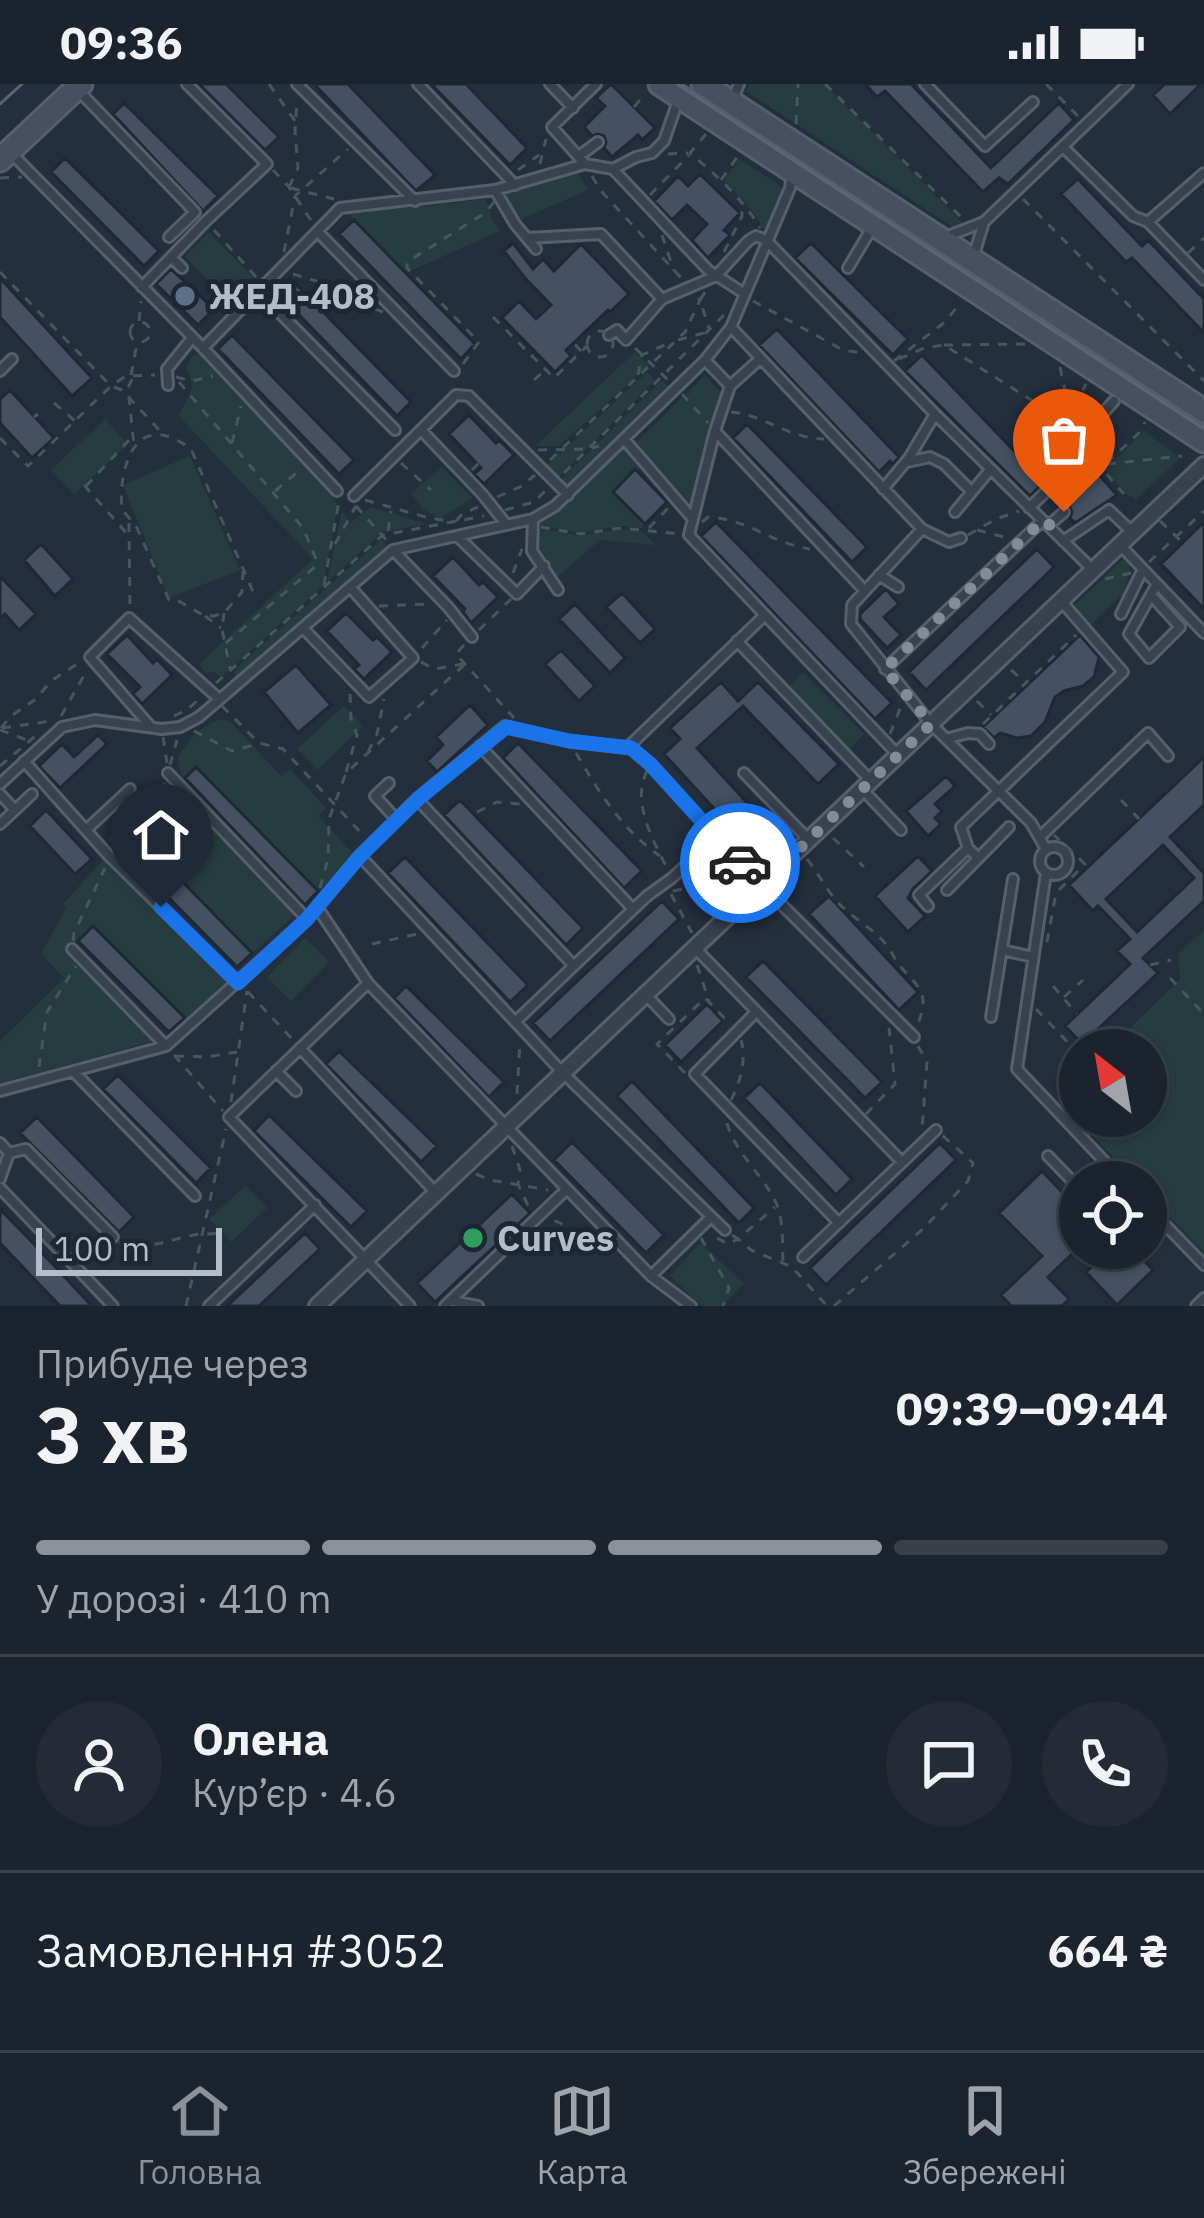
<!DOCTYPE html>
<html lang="uk">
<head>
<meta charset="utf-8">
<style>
	body { margin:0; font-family:"IBM Plex Sans",sans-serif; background:#242b36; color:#f1f3f6; height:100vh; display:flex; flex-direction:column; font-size:45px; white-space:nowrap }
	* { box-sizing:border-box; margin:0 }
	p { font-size:39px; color:#a0a4aa }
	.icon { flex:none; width:66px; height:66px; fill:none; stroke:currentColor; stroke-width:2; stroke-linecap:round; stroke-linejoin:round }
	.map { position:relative; height:1222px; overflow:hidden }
	.side { display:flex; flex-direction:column; background:#1b232e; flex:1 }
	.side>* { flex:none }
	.needle { width:78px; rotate:329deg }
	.buttons { position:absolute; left:1059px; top:945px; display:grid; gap:24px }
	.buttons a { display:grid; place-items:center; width:108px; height:108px; border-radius:50%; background:#1b232e; box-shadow:0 3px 9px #0004,0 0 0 3px #39404a; font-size:60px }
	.scale { position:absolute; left:36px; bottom:30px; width:186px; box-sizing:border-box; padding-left:12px; border:6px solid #b4bcc9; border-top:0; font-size:33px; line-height:42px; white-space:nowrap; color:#b4bcc9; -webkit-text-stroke:9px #1d2633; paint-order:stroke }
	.pin { position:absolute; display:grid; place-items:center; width:102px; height:102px; color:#fff; margin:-123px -51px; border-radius:50% 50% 50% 0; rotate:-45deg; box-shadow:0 0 12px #0007 }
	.pin .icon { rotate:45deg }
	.courier { position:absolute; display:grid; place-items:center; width:120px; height:120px; margin:-60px; border:9px solid #1a73e8; border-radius:50%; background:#fff; color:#222; box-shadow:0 3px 15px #0007 }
	.summary em { font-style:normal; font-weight:800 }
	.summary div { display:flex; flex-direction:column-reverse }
	.summary { display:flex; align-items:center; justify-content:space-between; height:204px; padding:0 36px }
	h1 { font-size:78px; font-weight:800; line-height:90px }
	.bar { display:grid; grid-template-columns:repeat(4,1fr); gap:18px 12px; align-content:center; height:144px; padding:0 36px }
	.bar i { height:15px; border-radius:9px; background:#39404a }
	.bar .current { background:#8c9099 }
	.bar p { grid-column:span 4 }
	.line { display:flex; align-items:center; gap:30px; padding:0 36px; border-top:3px solid #39404a }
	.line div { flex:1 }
	.round { display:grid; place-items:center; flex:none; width:126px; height:126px; border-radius:63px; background:#242b36 }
	.status { display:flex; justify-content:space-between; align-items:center; height:84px; padding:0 60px; background:#1b232e; direction:ltr }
	.status svg { height:33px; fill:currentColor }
	.dock { display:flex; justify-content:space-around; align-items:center; height:168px; border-top:3px solid #39404a; background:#1b232e; font-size:33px; color:#a0a4aa }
	.dock a { display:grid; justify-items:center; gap:6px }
	.dock .current { color:#8c9099 }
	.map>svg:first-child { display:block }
	.green { fill:#263c3f }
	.building { fill:#455162; stroke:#1f2835; stroke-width:3; fill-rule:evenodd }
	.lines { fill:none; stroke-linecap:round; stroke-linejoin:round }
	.lane-casing { stroke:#565f6c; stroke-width:14 }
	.street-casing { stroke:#565f6c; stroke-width:20 }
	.secondary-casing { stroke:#565f6c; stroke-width:27 }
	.path { stroke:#44595c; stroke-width:3; stroke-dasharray:9 9; stroke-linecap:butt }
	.lane { stroke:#38414e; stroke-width:8 }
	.street { stroke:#38414e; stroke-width:14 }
	.secondary { stroke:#465061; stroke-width:21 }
	.tram { stroke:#5a6575; stroke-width:3 }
	.done { stroke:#828b98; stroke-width:12; stroke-dasharray:0 21.6 }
	.route { stroke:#1a73e8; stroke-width:15 }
	.service-dot { fill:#5c6f8a; stroke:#1d2633; stroke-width:4.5 }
	.leisure-dot { fill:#2e9e5b; stroke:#1d2633; stroke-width:4.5 }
	.labels { text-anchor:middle; stroke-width:10; stroke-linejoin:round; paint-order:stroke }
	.poi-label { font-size:36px; font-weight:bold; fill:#b4bcc9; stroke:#1d2633; text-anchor:start }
</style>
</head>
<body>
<div class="status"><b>09:36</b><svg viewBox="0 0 49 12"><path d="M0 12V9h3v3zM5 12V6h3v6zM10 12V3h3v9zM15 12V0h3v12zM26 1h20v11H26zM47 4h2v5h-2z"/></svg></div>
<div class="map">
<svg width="1204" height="1222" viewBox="0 0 1204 1222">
	<rect width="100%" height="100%" fill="#242f3e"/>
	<path class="green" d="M749 0H824L963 139 954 144 746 7Z
		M739 75 785 105 766 150 755 130 724 97Z
		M576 86 588 106 517 137 500 108Z
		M486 115 491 133 500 147 406 189 346 127 419 123Z
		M209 148 253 193 228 217 185 172Z
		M635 268 649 281 559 362H535Z
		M202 269 329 407 338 422 323 502 221 593 215 588 206 589 199 580 313 475 179 332 193 302 186 283 192 272Z
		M647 288 655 296 557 395 544 384Z
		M705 291 723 311 690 426 636 359Z
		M662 296 671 306 568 408 559 397Z
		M105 335 128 360 74 410 51 386Z
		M1144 347 1180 374 1136 416 1132 412 1129 413 1105 386Z
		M625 360 643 380 613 408 645 440 642 444 621 442 580 449 537 440V437L559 425Z
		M190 372 240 486 169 514 123 401Z
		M441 383 473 414 440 434 424 426 411 410Z
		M371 423 427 440 383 448 327 498 342 427 350 439Z
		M536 444 580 452 621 445 642 448 656 461 600 456 556 494 534 467Z
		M382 455 390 466 346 499 236 593 234 591 237 583Z
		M1125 473 1130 483 1125 508 1089 542 1073 523Z
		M803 588 864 650 849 666 788 604Z
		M344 622 363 642 317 686 297 665Z
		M223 635 231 638 281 692 290 685 326 724 318 732 355 771 318 807 197 683 182 697 178 673C188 656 203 639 223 635Z
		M173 704 296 830 252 869 130 744Z
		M104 775 229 898 186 935 92 842 69 865 156 956 0 1000V957L64 894 41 870 66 824 63 820Z
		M1204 846V1169L1146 1108V1098H1137L1059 1016 1080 994V1032H1146V966H1108L1180 895 1178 870Z
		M305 854 329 878 291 917 267 893Z
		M246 1101 267 1124 231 1158 209 1135Z
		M700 1159 744 1199 722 1222H702L670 1192Z"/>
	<path class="building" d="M199 0H226L279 53 265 66Z
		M314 0H348L435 91 416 107Z
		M431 0H466L527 64 510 81Z
		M611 0 655 44 642 56 638 51 612 73 604 64 606 58 604 52 598 50 592 52 584 43 605 22 596 14Z
		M865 0H911L991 84 1059 19 1074 36 1008 100 999 94 983 108 885 7 877 13Z
		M1165 0H1201L1170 30 1153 11Z
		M124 19 218 112 203 127 113 30Z
		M65 74 159 167 144 182 51 88Z
		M700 90 740 129 724 146 730 151 708 174 692 156 707 140 687 121 672 136 654 117 678 92 688 102Z
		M1078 95 1142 162 1148 156 1204 215V249L1132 174 1126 178 1061 110Z
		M354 136 475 260 461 275 339 150Z
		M513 159 533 185 543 175 554 187 581 160 629 210 610 228 608 226 566 266 571 272 555 288 502 234 519 217 536 235 551 221 524 193 504 167Z
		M811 159 908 255 893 271 795 174Z
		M171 185 214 225 198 241 156 200Z
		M0 194 92 294 72 312 0 233Z
		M290 194 411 318 397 332 276 207Z
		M777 245 899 373 893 380 890 377 879 388 759 261Z
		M232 251 354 376 339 390 218 265Z
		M922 271 1044 398 1030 412 905 287Z
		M10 306 54 354 32 374 0 339V315Z
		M469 331 496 359 499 356 514 371 484 400 474 390 481 384 449 350Z
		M747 340 867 463 852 478 733 354Z
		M1091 356 1099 364 1086 376 1117 411 1075 439 1070 434 1072 428 1069 422 1064 420 1058 422 1051 414 1063 402 1065 395 1071 389 1066 383Z
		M635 385 667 418 645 440 613 408Z
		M716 438 892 619 875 635 701 452Z
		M1204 438V525L1161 480Z
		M41 460 73 495 55 512 24 476Z
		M1037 465 1054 483 926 606 909 588Z
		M453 473 479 501 483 498 498 513 471 539 463 528 465 525 433 492Z
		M0 492 36 530 19 546 5 530 0 534Z
		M886 505 899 520 884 533 901 551 887 564 860 535V530Z
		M622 509 655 545 640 559 606 523Z
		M575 520 625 574 610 589 559 535Z
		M346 529 373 556 377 553 392 568 364 595 354 585 359 581 327 547Z
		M127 551 153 579 157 575 172 591 142 620 133 610 140 603 107 570Z
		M1080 551 1099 573 1094 593 1083 602 1064 607 1055 613 1045 638 1031 652 1017 654 1000 649 994 654 983 643Z
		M561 566 595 602 579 617 545 580Z
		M296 581 331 621 298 649 264 608Z
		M721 598 738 617 758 598 839 680 818 700 743 622 697 664 772 746 751 765 664 670 680 655 670 644Z
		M470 621 488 641 437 688 427 677 443 661 436 653Z
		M98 651 107 660 60 704 39 682 62 660 74 673Z
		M518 659 642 787 624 804 503 674Z
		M1204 673V721L1170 753 1202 787 1204 785V817L1143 874 1158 889 1082 960 1065 942 1130 880 1117 867 1130 855 1098 822 1093 827 1069 801ZM1163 761 1194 794 1137 848 1106 815Z
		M196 683 318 807 305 821 185 694Z
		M946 692 955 702 935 720 942 727 935 734 941 740 928 752 906 727Z
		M460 716 583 844 566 861 444 731Z
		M46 726 92 775 75 790 30 742Z
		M130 744 252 869 237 883 115 759Z
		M918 772 932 787 913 805 908 814 925 832 908 848 875 812Z
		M405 773 528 901 510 918 388 789Z
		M829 812 918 908 899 926 809 830Z
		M662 817 679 835 550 957 533 939Z
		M93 842 185 934 169 948 78 857Z
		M763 877 882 998 865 1014 746 893Z
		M406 902 504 998 489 1013 394 914Z
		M707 920 723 937 681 978 665 961Z
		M339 967 437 1062 421 1078 326 980Z
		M118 991 211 1084 196 1099 103 1005Z
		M632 997 754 1124 739 1139 617 1012Z
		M760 999 852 1095 836 1111 744 1014Z
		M269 1031 367 1127 351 1143 254 1047Z
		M37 1033 134 1133 119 1148 20 1049Z
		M572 1058 664 1151 646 1169 554 1076Z
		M940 1059 956 1076 826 1201 810 1184Z
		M1042 1087 1080 1127V1132L1074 1137 1080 1144V1174L1074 1168 1048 1193 1069 1215 1062 1222H1011L1001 1211 1042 1172 999 1129Z
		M512 1110 530 1129 435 1218 417 1199Z
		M0 1125 31 1157 92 1222H60L38 1199 0 1159Z
		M305 1149 320 1165 259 1222H227Z
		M1112 1164H1132L1153 1186 1117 1221 1086 1188Z"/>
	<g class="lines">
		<defs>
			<path id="lane" d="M297 0 415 117
				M418 0 515 101
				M550 0 573 24
				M925 0 985 62 1033 18
				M77 5 195 128 169 153
				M732 17 739 0
				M1063 63 1133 132 1148 138 1204 196
				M13 71 203 264 337 407
				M579 72 598 58
				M585 80 552 43 596 0
				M613 85 708 186 745 210
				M495 106 515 140 536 165
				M1148 138 1204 89
				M318 148 454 287
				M948 152 984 138 1128 0
				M527 154 601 150 662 215
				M171 173 182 184
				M973 174 984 138
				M848 184 873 142
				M142 203 206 137 267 80 187 0
				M260 209 395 346
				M731 243 922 445 949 458 961 454
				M609 251 617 246 626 256 662 215 716 192 748 157 756 152 766 156 935 330 1092 485
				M203 264 340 124 495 106 585 80 613 85 636 73 652 69 664 57 679 14
				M760 275 730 302 715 347 689 451 897 670
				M705 276 730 302
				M0 287 12 275
				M168 301 167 285 192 254
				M421 346 483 411 506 440
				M716 348 864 506
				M624 355 692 434
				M907 378 930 373 944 380 971 407
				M883 405 909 374 935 330
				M354 412 456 311 469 312 568 411
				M1029 424 1057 397 1050 389 1114 317
				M955 428 990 386
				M533 435 532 467 558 506
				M1048 442 1064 428
				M922 445 852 521 851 540 931 640 1031 739 1046 765
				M457 452 517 510 544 482
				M1063 457 1109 426 1133 449
				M1121 462 1204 549
				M393 466 448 523 472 553
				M879 491 898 503
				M1151 511 1180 543 1149 574 1129 550 1157 500
				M1121 530 1143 485
				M303 544 369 613 413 574 351 504
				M737 557 871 697
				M885 585 1042 437
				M150 642 90 573 129 534 219 615
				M946 655 968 649 980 650 989 660
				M480 662 633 825
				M629 664H627L765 531
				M24 677 109 772 238 899
				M168 689 307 835 317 823 368 899 651 1192 691 1222
				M744 689 808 755
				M389 699 375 712 397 736
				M0 700 62 643 95 636 162 645 180 643 199 633 393 466 533 435 555 422 705 276 731 243 790 104 792 89
				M863 706 901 746
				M0 710 15 726 0 740
				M417 715 574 882
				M15 726 32 710
				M86 746 130 705
				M1040 753 1148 649 1168 672
				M1040 777a14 14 0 1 1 28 0a14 14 0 1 1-28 0Z
				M360 772 563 989 725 1146
				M978 774 968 764 961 743 1123 588 1062 518
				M1046 789 1017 985 1124 1098
				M947 806 1009 743
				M928 822 919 811 968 764
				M72 865 166 962
				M696 865 902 1078
				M1002 866 1033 873
				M368 899 229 1033 410 1222
				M647 912 669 935
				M756 928 695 990 839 1139
				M991 933 1013 795
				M515 938 647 812 672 794 716 753
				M300 964 436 1109
				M276 987 296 1007
				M75 989 195 1112
				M0 1007 166 962 307 835 360 772 417 715 505 642 569 657 631 664 651 680 742 781 914 953
				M0 1059 9 1069 0 1095
				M9 1069 26 1065 113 1153
				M1048 1072 1080 1105
				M0 1104 113 1222
				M1146 1121 1204 1181
				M803 1173 936 1046
				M651 1192 711 1133
				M453 1217 478 1222
				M209 1222 315 1121
				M445 1222 567 1105
				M1196 1222 1204 1214"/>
			<path id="street" d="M317 1222 1204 381"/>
			<path id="secondary" d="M660 0 1204 357
				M703 0 1204 327
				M0 76 81 0"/>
		</defs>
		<use href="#lane" class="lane-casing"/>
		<use href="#street" class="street-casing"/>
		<use href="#secondary" class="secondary-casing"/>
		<path class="path" d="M269 0 295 37
			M825 0 964 136
			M1046 0 1081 35
			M634 23 645 10
			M796 40 798 0
			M706 50 690 69C715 90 744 116 760 144
			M668 70 688 69
			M540 80 546 55
			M273 86 289 103 314 141
			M518 86 539 71
			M592 92 601 107 684 197
			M0 94 22 93
			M721 96 738 72
			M289 103 298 84 295 47 297 17
			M291 104 334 115
			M650 111 689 71
			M1023 115 1204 297
			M214 146 256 193
			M662 151 674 187
			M284 168 295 112 348 65
			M724 168 742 132 741 122
			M1188 169 1204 154
			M0 188 111 302 122 306 160 347
			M293 190 332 202 353 217 383 228
			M705 208 700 216 709 244
			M753 217 843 266 862 269
			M493 233 554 294 588 261
			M139 237 141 217
			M130 248a10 10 0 1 1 20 0a10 10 0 1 1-20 0Z
			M563 247 581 267
			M587 260a13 13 0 1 1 26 0a13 13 0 1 1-26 0Z
			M678 256 704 249
			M944 261 1025 260
			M635 264 671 299
			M899 275 924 264 944 261 1055 331
			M894 277 945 238 961 218
			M463 280 479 258 407 184V178L485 129 494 118
			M1060 283 1068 321
			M131 291 137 260
			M638 291 642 271 669 259
			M176 293 192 297 213 292
			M132 295 128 304 134 362
			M534 296 546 285
			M179 298 303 444 316 475V482L226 559
			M682 310 708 339
			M54 319 75 337
			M1074 322 1086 300
			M1054 335a13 13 0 1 1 26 0a13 13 0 1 1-26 0Z
			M1091 325 1097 309
			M731 328C765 331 790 355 824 355
			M34 333 38 330
			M0 354 28 382 111 302 126 292 155 291
			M232 359 241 322
			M1083 363 1124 410
			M538 366 588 365 599 362
			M550 376 685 248 700 216 698 214
			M401 379 431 406
			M1107 379 1140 348 1145 338
			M1107 380 1182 372
			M472 386 483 375
			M564 389 724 231
			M84 401 129 452
			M86 402 132 353
			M275 407 300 386
			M497 413 522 402 535 391
			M365 416 429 434 455 438
			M356 422 389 459
			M505 426 534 418 548 404
			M456 437 462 430 478 423
			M1160 437 1183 459
			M702 438 708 433C748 435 771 459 810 465
			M129 439 130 525
			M541 443 580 450 621 444 680 450
			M649 444 671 421
			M977 446 1008 454
			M388 447 391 427
			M968 451 996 435 1019 427
			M335 460 356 422
			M1149 478 1204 427
			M243 487 242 508 224 529 214 532 203 531 177 516H169L137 444 121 424C122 414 121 404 123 394 131 350 155 338 191 365L254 510
			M513 489 522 465
			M1105 495 1131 489
			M324 501 339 417
			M379 522 429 520
			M224 529 222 545 230 585
			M205 532 221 544
			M479 546 511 515
			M464 561 456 570 514 634
			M422 564 447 536
			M421 578 434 585 463 580
			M1011 586 1026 599
			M216 599 383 451 484 432
			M977 617 991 631
			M222 622 259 659 283 665 363 751
			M61 632 86 588
			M174 632 187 626 200 614
			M983 640 1076 551
			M1 644 11 632 36 615 51 597 83 576
			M2 644 52 637
			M0 646 27 656
			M194 647 232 667 257 660
			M890 650 902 620
			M163 653 167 679
			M368 668 377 650 384 615
			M576 669C599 708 622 746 660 772
			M170 681 177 656
			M0 682 39 649
			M647 687C631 718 653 756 667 784
			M346 688 357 651 351 635 350 610
			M1121 716 1139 735
			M477 728 497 718 520 720
			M833 754 864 783
			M110 757C126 736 150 722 165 699
			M807 775C817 788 824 800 833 813 847 831 869 841 884 858 891 865 894 875 900 882 919 904 930 908 918 940
			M748 776 763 761 773 769
			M320 804 328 775 329 735 346 689 465 580
			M673 807 740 794
			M671 810 692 849
			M73 857 74 849 105 784
			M1047 858 1056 809 1085 780 1054 751
			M372 860 417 850
			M697 881 709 917
			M1150 881 1171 876
			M1170 894 1204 930
			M1053 902 1077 930
			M248 908 295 958
			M1064 913 1083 896
			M1036 925 1080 971
			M918 962 927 978 922 1045
			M174 971 223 1027
			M175 972 207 973 237 968
			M39 983 47 928 76 882
			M685 989 657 960 705 914 729 939
			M517 1010 520 957
			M731 1016C740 1000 747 973 741 956
			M231 1018 247 907
			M866 1030 895 1000 889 944
			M727 1039C736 1071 764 1091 777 1121 784 1140 782 1159 783 1178
			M512 1062 520 1086 518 1100 530 1126
			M476 1090 490 1096 548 1106
			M732 1151 738 1155 775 1123
			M701 1154 729 1204 723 1222
			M717 1154 728 1160 738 1155 751 1166 792 1183 827 1222
			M119 1158C146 1169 173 1153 201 1150 208 1150 215 1150 222 1149
			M526 1160 556 1137 609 1165
			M186 1222 226 1045
			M834 1222 923 1145 968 1097 973 1079 942 1051"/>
		<use href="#lane" class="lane"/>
		<use href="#street" class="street"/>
		<use href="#secondary" class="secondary"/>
		<path class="tram" d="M677 0 1204 345
			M0 20 22 0"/>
	</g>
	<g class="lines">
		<path class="done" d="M740 779 761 801 931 640 885 585 1042 437 1048 442 1064 428"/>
		<path class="route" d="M161 823 238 899 307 835 360 772 418 715 506 643 569 657 631 664 650 680 740 779"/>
	</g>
	<circle class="service-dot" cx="185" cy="212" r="12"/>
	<circle class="leisure-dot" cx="473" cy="1154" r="12"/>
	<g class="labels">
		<g class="poi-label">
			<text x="209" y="225">ЖЕД-408</text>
			<text x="497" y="1167">Curves</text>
		</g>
	</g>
</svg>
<div class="buttons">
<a><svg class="needle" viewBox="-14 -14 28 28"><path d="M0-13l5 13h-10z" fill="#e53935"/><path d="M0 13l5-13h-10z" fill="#a0a4aa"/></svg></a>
<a><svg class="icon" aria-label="locate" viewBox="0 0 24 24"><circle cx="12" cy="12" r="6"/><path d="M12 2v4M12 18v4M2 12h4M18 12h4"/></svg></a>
</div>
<div class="scale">100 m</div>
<div class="pin" style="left:1064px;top:428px;background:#ea580c"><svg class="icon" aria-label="bag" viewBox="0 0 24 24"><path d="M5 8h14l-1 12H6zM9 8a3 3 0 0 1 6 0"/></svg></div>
<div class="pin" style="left:161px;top:823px;background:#1f2937"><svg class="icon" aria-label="home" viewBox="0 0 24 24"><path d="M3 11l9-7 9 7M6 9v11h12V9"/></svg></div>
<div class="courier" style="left:740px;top:779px"><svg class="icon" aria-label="car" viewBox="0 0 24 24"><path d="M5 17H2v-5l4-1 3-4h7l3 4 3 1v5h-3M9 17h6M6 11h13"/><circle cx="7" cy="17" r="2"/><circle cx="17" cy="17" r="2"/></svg></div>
</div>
<section class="side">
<div class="summary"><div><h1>3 хв</h1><p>Прибуде через</p></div><em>09:39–09:44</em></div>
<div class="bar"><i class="current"></i><i class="current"></i><i class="current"></i><i></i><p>У дорозі · 410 m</p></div>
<div class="line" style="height:216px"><a class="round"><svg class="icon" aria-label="person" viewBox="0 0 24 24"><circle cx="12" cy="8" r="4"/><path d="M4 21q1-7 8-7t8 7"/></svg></a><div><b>Олена</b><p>Кур’єр · 4.6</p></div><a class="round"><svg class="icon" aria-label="chat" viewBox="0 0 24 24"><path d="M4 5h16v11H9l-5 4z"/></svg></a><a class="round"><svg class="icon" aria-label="phone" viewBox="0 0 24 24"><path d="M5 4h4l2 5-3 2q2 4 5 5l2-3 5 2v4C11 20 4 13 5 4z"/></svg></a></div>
<div class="line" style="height:156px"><div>Замовлення #3052</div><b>664 ₴</b></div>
</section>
<nav class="dock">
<a class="current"><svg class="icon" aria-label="home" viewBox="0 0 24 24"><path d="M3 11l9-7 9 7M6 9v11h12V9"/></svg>Головна</a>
<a><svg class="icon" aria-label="map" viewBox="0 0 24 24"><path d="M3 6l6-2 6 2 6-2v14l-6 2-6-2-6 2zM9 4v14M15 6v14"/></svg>Карта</a>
<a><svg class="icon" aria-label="saved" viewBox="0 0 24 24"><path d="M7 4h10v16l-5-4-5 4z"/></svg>Збережені</a>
</nav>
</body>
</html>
